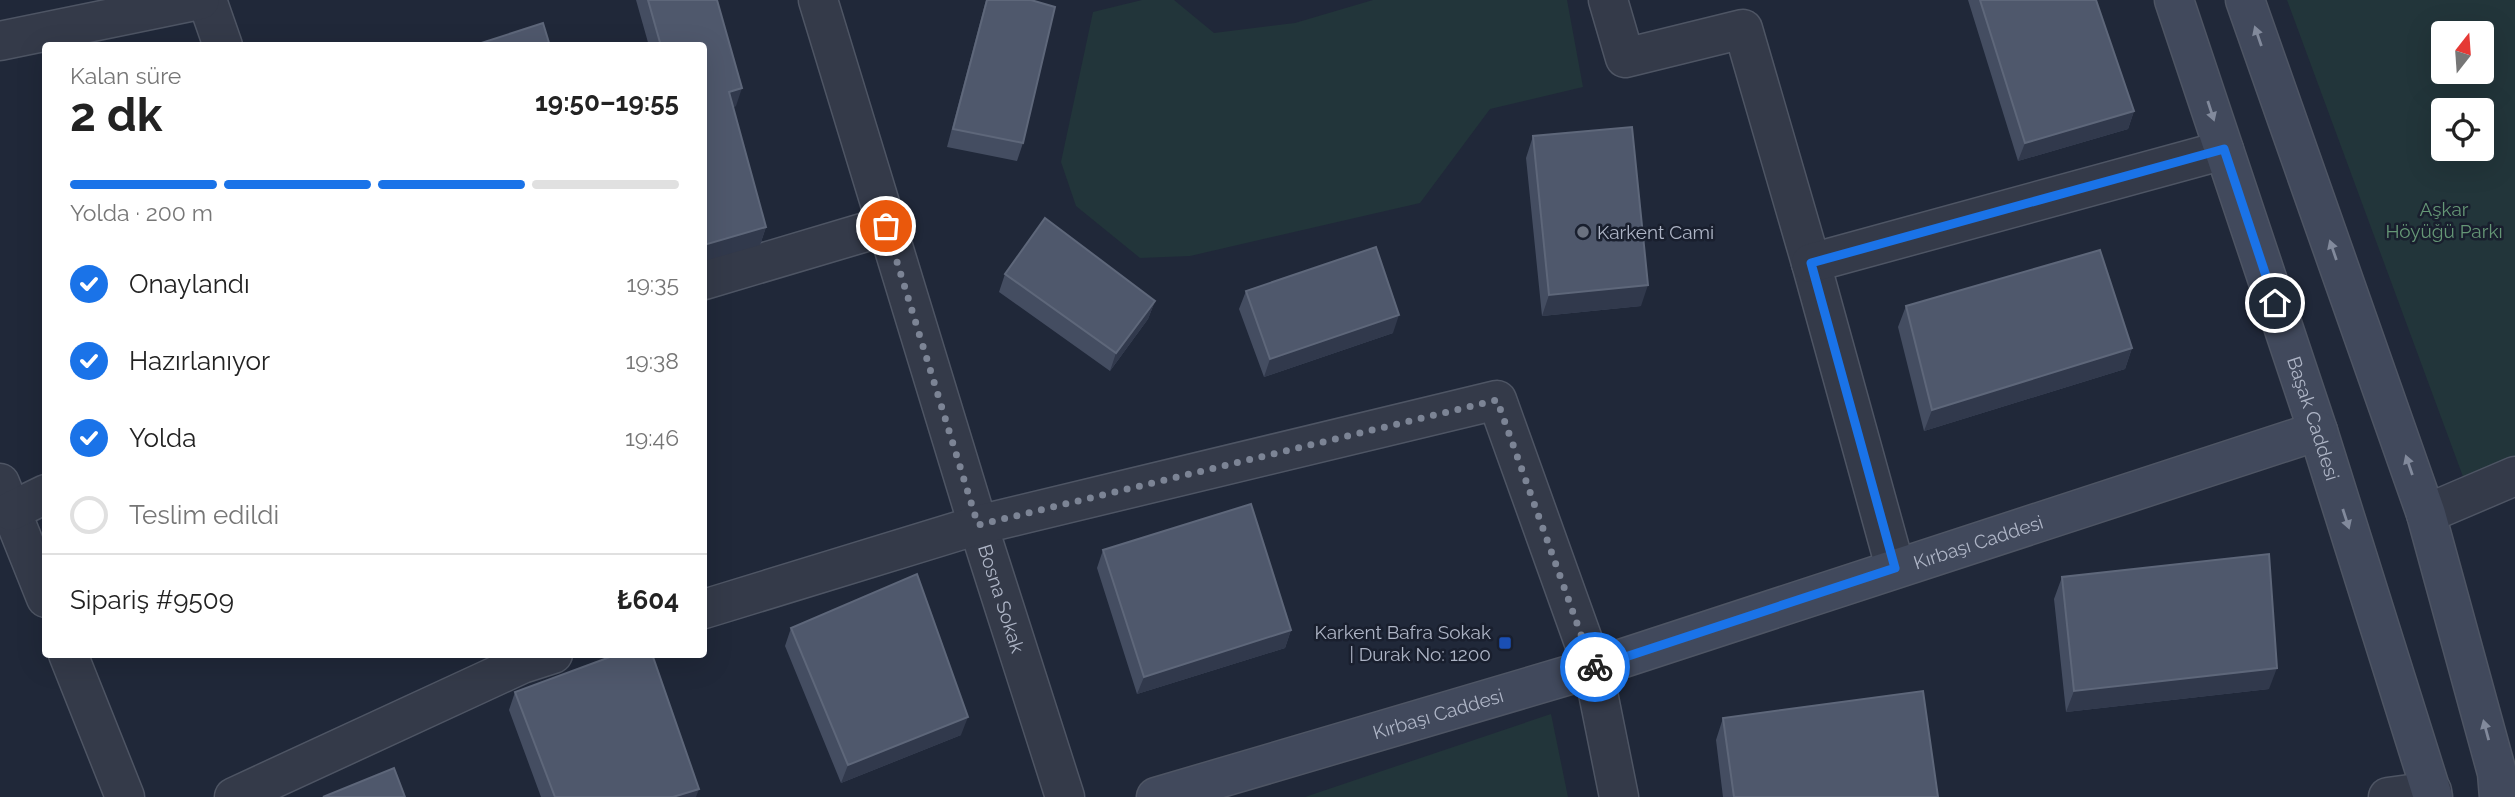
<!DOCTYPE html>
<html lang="tr">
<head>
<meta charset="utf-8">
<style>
	body { margin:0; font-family:Raleway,sans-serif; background:#f2f2f2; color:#222; height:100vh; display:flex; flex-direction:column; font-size:26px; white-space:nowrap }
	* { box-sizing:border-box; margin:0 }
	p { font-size:23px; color:#767676 }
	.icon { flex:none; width:38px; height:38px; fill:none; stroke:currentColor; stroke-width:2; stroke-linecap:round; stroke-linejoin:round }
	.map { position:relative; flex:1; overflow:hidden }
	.drawer { position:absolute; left:42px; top:42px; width:665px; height:616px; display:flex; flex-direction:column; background:#fff; border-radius:7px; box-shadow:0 7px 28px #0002 }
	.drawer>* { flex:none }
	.needle { width:46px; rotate:17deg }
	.controls { position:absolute; left:2431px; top:21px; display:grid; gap:14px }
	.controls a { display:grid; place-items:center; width:63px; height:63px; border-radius:7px; background:#fff; box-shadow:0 7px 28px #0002; font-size:35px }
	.pin { position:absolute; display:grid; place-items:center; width:60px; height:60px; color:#fff; margin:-30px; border:4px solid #fff; border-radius:50%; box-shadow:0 2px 7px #0007 }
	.courier { position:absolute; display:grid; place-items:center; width:70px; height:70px; margin:-35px; border:5px solid #1a73e8; border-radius:50%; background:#fff; color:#222; box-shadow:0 2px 9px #0007 }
	.head em { font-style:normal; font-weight:700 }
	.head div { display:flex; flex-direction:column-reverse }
	.head { display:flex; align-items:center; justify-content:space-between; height:119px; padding:0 28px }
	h1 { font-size:46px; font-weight:700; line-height:52px }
	.bar { display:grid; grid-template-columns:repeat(4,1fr); gap:10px 7px; align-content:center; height:84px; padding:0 28px }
	.bar i { height:9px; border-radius:5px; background:#e0e0e0 }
	.bar .selected { background:#1a73e8 }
	.bar p { grid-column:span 4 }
	.line { display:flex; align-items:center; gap:18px; padding:0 28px; border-top:2px solid #e0e0e0 }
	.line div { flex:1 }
	ol { padding:0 28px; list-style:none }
	li { display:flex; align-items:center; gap:21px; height:77px }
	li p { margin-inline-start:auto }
	li .icon { padding:7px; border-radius:50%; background:#1a73e8; color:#fff; stroke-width:4 }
	li:last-child { color:#767676 }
	li i { width:38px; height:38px; border:4px solid #e0e0e0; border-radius:50% }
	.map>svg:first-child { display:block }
	.green { fill:#22353a; fill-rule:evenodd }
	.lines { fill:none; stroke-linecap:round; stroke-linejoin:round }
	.street-casing { stroke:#4e5564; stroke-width:41 }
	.secondary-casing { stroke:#4e5564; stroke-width:41 }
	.street { stroke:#343a49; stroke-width:38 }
	.secondary { stroke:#41495c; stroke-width:38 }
	.wall { fill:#444d61 }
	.shaded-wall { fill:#31394c }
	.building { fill:#4f586c; stroke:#5e677a; stroke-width:2 }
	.oneway { fill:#828a9c }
	.done { stroke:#7c8495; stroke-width:7; stroke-dasharray:0 12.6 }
	.route { stroke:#1a73e8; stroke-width:9 }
	.worship-dot { fill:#6b7280; stroke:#191f2e; stroke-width:2.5 }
	.transit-dot { fill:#1a4fb4; stroke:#191f2e; stroke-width:2.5 }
	.labels { text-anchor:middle; stroke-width:5; stroke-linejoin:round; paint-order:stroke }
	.park-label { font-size:19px; fill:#659776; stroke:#191f2e }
	.poi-label { font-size:19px; fill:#aeb5c6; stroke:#191f2e; text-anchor:start }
	.street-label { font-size:19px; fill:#aeb5c6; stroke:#191f2e }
</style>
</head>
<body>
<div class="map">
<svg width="2515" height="797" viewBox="0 0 2515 797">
	<rect width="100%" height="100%" fill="#202839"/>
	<path class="green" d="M1142 0H1174L1214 33 1295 23 1373 0H1567L1583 87 1490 109 1420 203 1190 256 1140 258 1076 206 1061 162 1093 12Z
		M2287 0H2515V458L2465 482ZM2443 33H2482V72H2443ZM2443 110H2482V149H2443Z
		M1551 714 1568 797H1305Z"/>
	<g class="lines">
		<defs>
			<g id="street">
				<path d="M207 0 223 46"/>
				<path id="s1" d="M818 0 978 525 1065 797"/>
				<path d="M1608 0 1625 58 1743 29 1811 263 1895 567"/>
				<path d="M0 41 200 0"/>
				<path d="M1811 263 2224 150"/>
				<path d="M704 280 886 226"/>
				<path d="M0 483 46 598"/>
				<path d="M11 511 46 494"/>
				<path d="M2426 514 2515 476"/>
				<path d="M704 609 978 525 1497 400 1593 668 1619 797"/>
				<path d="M68 654 125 797"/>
				<path d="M234 797 522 664 553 654"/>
				<path d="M2388 797 2432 791"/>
			</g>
			<g id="secondary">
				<path id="s2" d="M2174 0 2318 431 2433 797"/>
				<path d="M2245 0 2426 514 2497 773 2499 797"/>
				<path id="s3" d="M1156 797 1593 668 2318 431"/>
			</g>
		</defs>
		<use href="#street" class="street-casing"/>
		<use href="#secondary" class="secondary-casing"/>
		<use href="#street" class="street"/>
		<use href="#secondary" class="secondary"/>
	</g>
	<path class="wall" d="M636 0H717L736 106 733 107 766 227 760 245 704 46H649Z
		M986 0H1031L1023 143 1017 161 947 147Z
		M1968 0H2096L2134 111 2128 129 2018 161Z
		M1533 136 1641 306 1542 316 1526 158Z
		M1005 274 1155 301 1148 319 1110 371 999 292Z
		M1246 291 1393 333 1264 377 1239 309Z
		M1906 306 2132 348 2125 369 1924 431 1898 327Z
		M1103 550 1291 630 1285 648 1137 694 1097 568Z
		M2062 577 2269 689 2066 712 2054 599Z
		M791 628 961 735 841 783 785 646Z
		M515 692 696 797H541L509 710Z
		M1723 718 1938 797H1723L1716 740Z"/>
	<path class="shaded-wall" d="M742 88 736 106 723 110 729 92Z
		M2134 111 2128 129 2018 161 2025 143Z
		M766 227 760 245 704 261V245Z
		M1648 285 1641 306 1542 316 1549 295Z
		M1155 301 1148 319 1110 371 1116 353Z
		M1399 315 1393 333 1264 377 1270 359Z
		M2132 348 2125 369 1924 431 1932 410Z
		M1291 630 1285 648 1137 694 1144 677Z
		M2277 668 2269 689 2066 712 2074 691Z
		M968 717 961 735 841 783 848 765Z
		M699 789 696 797H673Z"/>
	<path class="building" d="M648 0H717L742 88 729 92 766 227 704 245V46H661Z
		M987 0H1031L1055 7 1023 143 953 129Z
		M1980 0H2096L2134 111 2025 143Z
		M543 23 550 46H472Z
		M1632 127 1648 285 1549 295 1533 136Z
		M1045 218 1155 301 1116 353 1005 274Z
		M1376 247 1399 315 1270 359 1246 291Z
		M2100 250 2132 348 1932 410 1906 306Z
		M1251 504 1291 630 1144 677 1103 550Z
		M2269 554 2277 668 2074 691 2062 577Z
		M917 574 968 717 848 765 791 628Z
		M618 654H652L699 789 673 797H555L515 692Z
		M1923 691 1938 797H1734L1723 718Z
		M394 768 405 797H323Z"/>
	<defs><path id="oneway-solid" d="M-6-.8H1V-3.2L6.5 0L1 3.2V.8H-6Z" transform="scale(1.75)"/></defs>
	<g class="oneway">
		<use href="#oneway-solid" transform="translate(2258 36) rotate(-109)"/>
		<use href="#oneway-solid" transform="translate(2211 111) rotate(72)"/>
		<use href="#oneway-solid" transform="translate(2333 250) rotate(-109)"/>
		<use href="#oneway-solid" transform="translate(2409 465) rotate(-109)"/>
		<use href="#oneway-solid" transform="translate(2346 519) rotate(72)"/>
		<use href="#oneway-solid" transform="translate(2486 730) rotate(-105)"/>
	</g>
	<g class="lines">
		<path class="done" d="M886 226 978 525 1497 400 1593 668 1595 667"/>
		<path class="route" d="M1595 667 1895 568 1811 263 2224 149 2275 303"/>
	</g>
	<circle class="worship-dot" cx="1583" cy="232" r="7"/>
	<rect class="transit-dot" x="1498" y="636" width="14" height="14" rx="3.5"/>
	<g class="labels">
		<g class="park-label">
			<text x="2444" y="216">Aşkar<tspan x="2444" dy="22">Höyüğü Parkı</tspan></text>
		</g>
		<g class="poi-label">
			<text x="1597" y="239">Karkent Cami</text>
			<text x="1491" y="639" text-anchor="end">Karkent Bafra Sokak<tspan x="1491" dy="22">| Durak No: 1200</tspan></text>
		</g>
		<g class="street-label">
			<text dy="7" stroke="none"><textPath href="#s2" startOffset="441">Başak Caddesi</textPath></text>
			<text dy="7" stroke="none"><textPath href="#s3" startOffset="861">Kırbaşı Caddesi</textPath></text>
			<text dy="7" stroke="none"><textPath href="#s1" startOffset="626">Bosna Sokak</textPath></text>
			<text dy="7" stroke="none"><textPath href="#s3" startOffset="294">Kırbaşı Caddesi</textPath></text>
		</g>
	</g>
</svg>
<div class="controls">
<a><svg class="needle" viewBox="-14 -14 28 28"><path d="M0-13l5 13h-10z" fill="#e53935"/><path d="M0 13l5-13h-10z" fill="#767676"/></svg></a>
<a><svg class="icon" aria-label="locate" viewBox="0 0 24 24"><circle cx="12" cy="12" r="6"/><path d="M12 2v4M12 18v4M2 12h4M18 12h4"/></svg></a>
</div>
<div class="pin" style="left:886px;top:226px;background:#ea580c"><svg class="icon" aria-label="bag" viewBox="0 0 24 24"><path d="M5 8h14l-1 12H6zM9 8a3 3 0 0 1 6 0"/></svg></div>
<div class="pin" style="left:2275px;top:303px;background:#1f2937"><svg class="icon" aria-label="home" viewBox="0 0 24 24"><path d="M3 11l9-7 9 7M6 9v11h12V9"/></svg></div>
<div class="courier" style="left:1595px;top:667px"><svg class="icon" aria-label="bike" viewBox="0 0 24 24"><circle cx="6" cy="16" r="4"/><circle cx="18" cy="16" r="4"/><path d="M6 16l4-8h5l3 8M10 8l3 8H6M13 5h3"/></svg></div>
<section class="drawer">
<div class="head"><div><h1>2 dk</h1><p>Kalan süre</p></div><em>19:50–19:55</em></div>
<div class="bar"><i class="selected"></i><i class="selected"></i><i class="selected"></i><i></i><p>Yolda · 200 m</p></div>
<ol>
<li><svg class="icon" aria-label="check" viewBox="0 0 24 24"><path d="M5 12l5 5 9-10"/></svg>Onaylandı<p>19:35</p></li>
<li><svg class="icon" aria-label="check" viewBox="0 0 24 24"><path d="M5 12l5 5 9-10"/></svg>Hazırlanıyor<p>19:38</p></li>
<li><svg class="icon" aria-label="check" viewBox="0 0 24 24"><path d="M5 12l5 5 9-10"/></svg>Yolda<p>19:46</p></li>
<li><i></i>Teslim edildi</li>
</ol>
<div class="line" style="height:91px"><div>Sipariş #9509</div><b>₺604</b></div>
</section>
</div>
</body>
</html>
